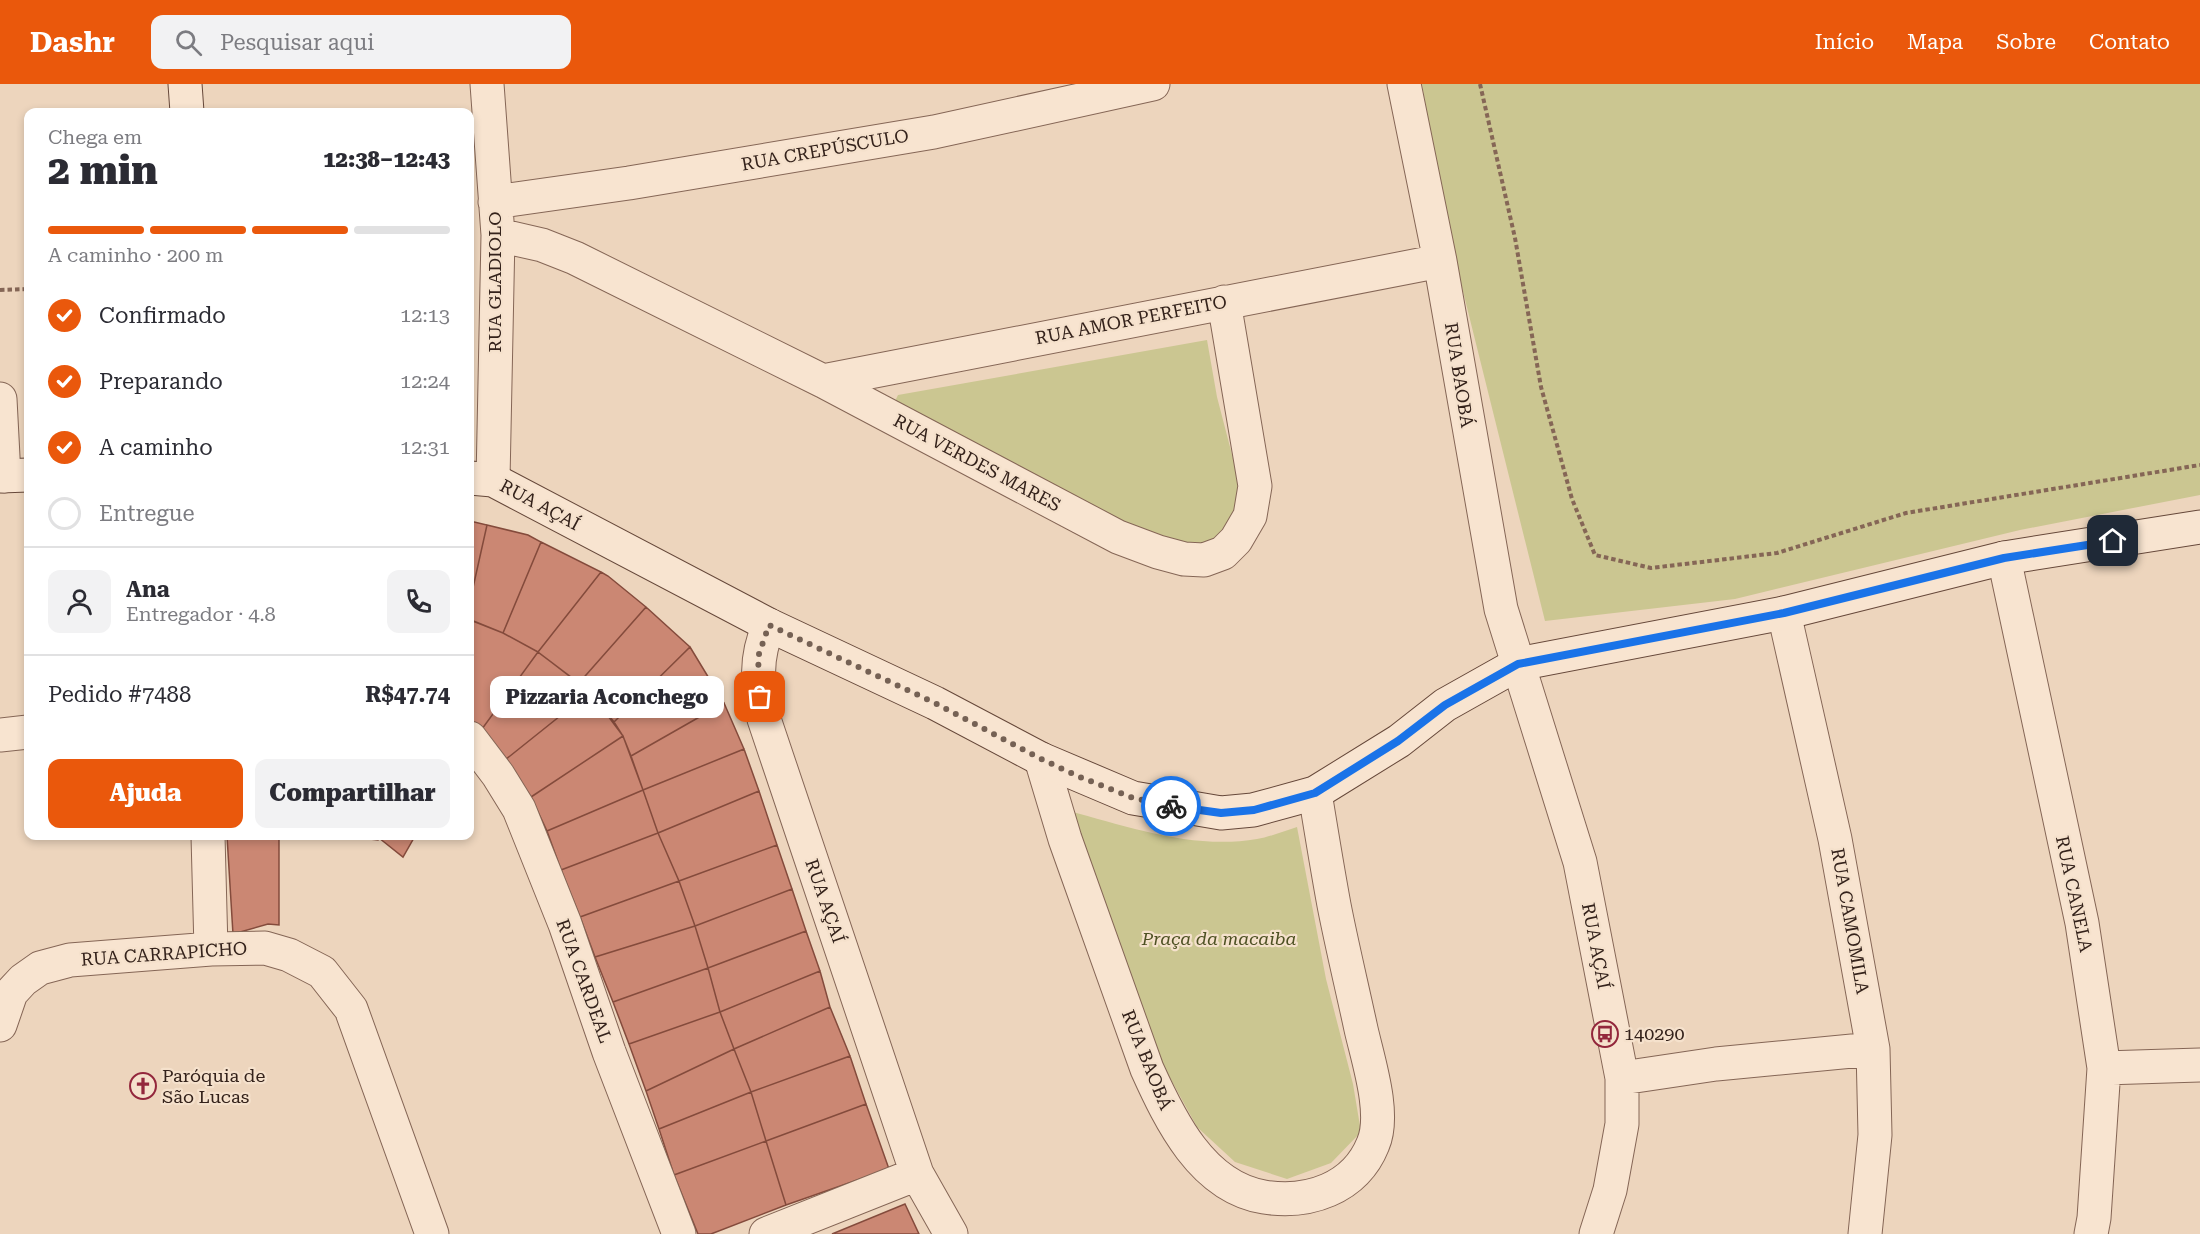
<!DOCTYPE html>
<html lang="pt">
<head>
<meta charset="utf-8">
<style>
	body { margin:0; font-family:"Roboto Serif",serif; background:#f2f2f3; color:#2b2b33; height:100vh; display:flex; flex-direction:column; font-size:22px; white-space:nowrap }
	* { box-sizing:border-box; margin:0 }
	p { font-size:20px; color:#7c7c81 }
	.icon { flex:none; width:33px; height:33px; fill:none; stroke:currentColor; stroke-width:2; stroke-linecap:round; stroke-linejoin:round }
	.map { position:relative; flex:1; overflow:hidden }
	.panel { position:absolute; left:24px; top:24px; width:450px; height:732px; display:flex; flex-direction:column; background:#fff; border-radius:12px; box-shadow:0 3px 9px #0003 }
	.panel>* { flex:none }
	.pin { position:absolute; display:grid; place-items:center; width:51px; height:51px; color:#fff; margin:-26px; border-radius:12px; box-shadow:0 3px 9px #0006 }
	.courier { position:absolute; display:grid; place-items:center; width:60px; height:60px; margin:-30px; border:4px solid #1a73e8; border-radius:50%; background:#fff; color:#222; box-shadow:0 2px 8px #0007 }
	.bubble { position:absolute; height:42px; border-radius:12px; background:#fff; box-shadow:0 3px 9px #0003; font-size:20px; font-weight:800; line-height:42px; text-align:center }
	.overview em { font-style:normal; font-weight:800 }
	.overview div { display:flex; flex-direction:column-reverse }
	.overview { display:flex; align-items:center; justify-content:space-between; height:102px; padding:0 24px }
	h1 { font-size:39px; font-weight:800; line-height:45px }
	.bar { display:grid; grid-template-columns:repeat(4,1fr); gap:9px 6px; align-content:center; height:72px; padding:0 24px }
	.bar i { height:8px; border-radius:4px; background:#e1e1e2 }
	.bar .current { background:#ea580c }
	.bar p { grid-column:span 4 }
	.line { display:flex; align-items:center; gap:15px; padding:0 24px; border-top:2px solid #e1e1e2 }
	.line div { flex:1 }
	.round { display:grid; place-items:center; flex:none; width:63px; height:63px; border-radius:12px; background:#f2f2f3 }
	ol { padding:0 24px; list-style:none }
	li { display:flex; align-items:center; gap:18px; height:66px }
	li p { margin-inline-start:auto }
	li .icon { padding:6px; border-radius:50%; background:#ea580c; color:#fff; stroke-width:4 }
	li:last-child { color:#7c7c81 }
	li i { width:33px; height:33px; border:3px solid #e1e1e2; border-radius:50% }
	.button { display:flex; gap:12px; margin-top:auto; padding:12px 24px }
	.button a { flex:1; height:69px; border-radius:12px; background:#ea580c; color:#fff; font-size:24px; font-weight:800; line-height:69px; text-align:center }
	.button a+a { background:#f2f2f3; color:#2b2b33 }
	header { display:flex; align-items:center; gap:36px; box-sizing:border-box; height:84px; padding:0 30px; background:#ea580c; color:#fff }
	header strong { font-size:28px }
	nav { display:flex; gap:33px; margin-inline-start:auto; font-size:21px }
	.search { width:420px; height:54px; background:#f2f2f3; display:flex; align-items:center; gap:15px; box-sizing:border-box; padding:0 21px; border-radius:12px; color:#7c7c81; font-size:22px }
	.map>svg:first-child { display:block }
	.green { fill:#cbc691 }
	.building { fill:#cb8773; stroke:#844b3c; stroke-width:1.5 }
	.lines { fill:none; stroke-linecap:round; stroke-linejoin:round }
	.street-casing { stroke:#856656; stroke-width:35 }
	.secondary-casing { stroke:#66483a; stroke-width:35 }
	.path { stroke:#856656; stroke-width:4; stroke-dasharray:4.5 3; stroke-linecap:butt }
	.street { stroke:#f8e4d0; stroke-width:33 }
	.secondary { stroke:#f8e4d0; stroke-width:33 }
	.done { stroke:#756154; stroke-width:6; stroke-dasharray:0 10.8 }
	.route { stroke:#1a73e8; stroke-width:8 }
	.labels { text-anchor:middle; stroke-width:4.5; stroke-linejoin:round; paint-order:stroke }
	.street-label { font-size:18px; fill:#34221b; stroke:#f5e1cc }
	.park-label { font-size:18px; font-style:italic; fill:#4d5022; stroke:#f5e1cc }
	.poi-label { font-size:18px; fill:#34221b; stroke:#f5e1cc; text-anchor:start }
</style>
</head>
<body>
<header>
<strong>Dashr</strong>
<div class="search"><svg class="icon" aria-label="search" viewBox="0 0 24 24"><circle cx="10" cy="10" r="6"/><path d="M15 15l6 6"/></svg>Pesquisar aqui</div>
<nav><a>Início</a><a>Mapa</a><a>Sobre</a><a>Contato</a></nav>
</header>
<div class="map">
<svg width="2200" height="1150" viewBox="0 0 2200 1150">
	<rect width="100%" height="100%" fill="#edd5bd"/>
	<path class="green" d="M1422 0H2200V411L2020 446 1735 515 1545 537 1443 127Z
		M1207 256 1217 313 1242 409 1230 453 1209 471 1166 461 891 325 898 311Z
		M1069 727C1129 743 1194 766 1257 755 1270 753 1284 747 1297 743L1326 895 1353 1000 1361 1048 1331 1079 1287 1095 1235 1078 1197 1043 1158 972Z"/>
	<path class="building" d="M470 437 487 441 470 517Z
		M487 441 528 451 541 458 503 549 470 536V517Z
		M541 458 601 488 538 568 503 549Z
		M601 488 608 492 646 523 579 599 538 568Z
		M646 523 690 563 614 638 590 608 579 599Z
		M471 536 503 549 538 568 482 645 470 638V542Z
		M690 563 724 619 631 672 623 652 614 638Z
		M538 568 590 608 505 676 482 645Z
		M590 608 623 652 531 713 505 676Z
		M724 619 744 665 643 706 631 672Z
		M623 652 643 706 547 747 531 713Z
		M744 665 759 707 658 749 643 706Z
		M643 706 658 749 561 786 547 747Z
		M759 707 777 761 679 797 658 749Z
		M658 749 679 797 580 833 561 786Z
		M658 749 679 797 580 833 561 786Z
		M227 752H279V841L268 840 233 850Z
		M343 752H379L378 756Z
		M379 752H415L403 773 379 754Z
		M777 761 792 805 695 842 679 797Z
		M777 761 792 805 695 842 679 797Z
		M679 797 695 842 595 873 580 833Z
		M792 805 806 847 708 884 695 842Z
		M695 842 708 884 613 918 595 873Z
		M806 847 820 887 720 928 708 884Z
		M708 884 720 928 629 960 613 918Z
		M820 887 830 923 734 965 720 928Z
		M830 923 850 972 751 1008 734 965Z
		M830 923 850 972 751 1008 734 965Z
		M720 928 734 965 646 1007 629 960Z
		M734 965 751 1008 659 1045 646 1007Z
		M850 972 866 1020 766 1057 751 1008Z
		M751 1008 766 1057 674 1091 659 1045Z
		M866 1020 889 1085 786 1121 766 1057Z
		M766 1057 786 1121 711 1150H698L674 1091Z
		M905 1120 919 1150H832Z"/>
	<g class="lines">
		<defs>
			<path id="street" d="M487 0 498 151 493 396
				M1404 0 1440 177 1501 525 1580 778 1622 994V1040L1610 1106 1596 1150
				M495 118 629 99 934 48 1153 0
				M498 151 542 161 575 174 823 297 1118 453 1158 468 1184 475 1204 476 1223 469 1236 456 1250 432 1255 402 1224 218
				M823 297 1440 177
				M0 315 4 392
				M2004 474 2082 839 2104 984 2094 1134 2091 1150
				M1784 529 1835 755 1873 965 1875 1051 1865 1150
				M769 541C754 576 758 599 764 635L917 1090 951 1150
				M0 651 28 648
				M470 654 498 691 519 725 565 840 609 968 679 1150
				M1041 675 1065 755 1147 985C1170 1036 1202 1103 1264 1113 1308 1120 1355 1105 1373 1060 1386 1030 1368 976 1361 945 1352 903 1342 862 1334 821 1327 783 1321 746 1315 709
				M208 752 211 865
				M0 941 11 909 23 896 40 884 70 876 211 865 265 864 289 871 322 888 351 925 432 1150
				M2104 984 2200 981
				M1622 994 1716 980 1873 965
				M766 1150 917 1090"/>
			<path id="secondary" d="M185 0 187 28
				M0 392 28 391
				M470 394 493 396 769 541 935 619 1041 675 1133 714 1221 729 1253 726 1315 709 1399 657 1445 621 1518 580 1784 529 2004 474 2200 443"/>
		</defs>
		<use href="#street" class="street-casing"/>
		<use href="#secondary" class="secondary-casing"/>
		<path class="path" d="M1480 0 1515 154 1541 303 1572 415 1595 471 1651 484 1777 469 1906 429 2200 381
			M0 206 28 205"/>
		<use href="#street" class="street"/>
		<use href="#secondary" class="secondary"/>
	</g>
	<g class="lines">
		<path class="done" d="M760 613 758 573 769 541 935 619 1041 675 1080 693 1133 714 1171 722"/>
		<path class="route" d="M1171 722 1221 729 1254 726 1315 709 1398 657 1445 621 1518 580 1784 529 2004 474 2113 457"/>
	</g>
	<defs>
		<symbol id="bus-ring" viewBox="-11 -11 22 22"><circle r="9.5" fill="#f5e1cc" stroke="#93273c" stroke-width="1.5"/><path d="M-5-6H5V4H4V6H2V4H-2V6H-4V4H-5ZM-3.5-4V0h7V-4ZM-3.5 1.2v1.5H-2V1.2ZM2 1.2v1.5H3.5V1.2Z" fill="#93273c"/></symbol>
		<symbol id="church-ring" viewBox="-11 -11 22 22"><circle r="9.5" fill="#f5e1cc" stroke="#93273c" stroke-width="1.5"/><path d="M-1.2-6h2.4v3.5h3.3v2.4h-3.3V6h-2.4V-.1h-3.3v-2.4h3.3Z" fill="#93273c"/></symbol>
	</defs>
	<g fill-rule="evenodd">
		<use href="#bus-ring" x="1590" y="935" width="30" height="30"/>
		<use href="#church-ring" x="128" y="987" width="30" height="30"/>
	</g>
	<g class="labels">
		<g class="street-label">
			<text transform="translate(825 66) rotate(-10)" y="6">RUA CREPÚSCULO</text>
			<text transform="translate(495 198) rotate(-90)" y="6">RUA GLADIOLO</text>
			<text transform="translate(1131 236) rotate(-11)" y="6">RUA AMOR PERFEITO</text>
			<text transform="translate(1459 291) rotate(81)" y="6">RUA BAOBÁ</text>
			<text transform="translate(977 379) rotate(28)" y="6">RUA VERDES MARES</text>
			<text transform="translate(540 421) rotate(28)" y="6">RUA AÇAÍ</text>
			<text transform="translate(2074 810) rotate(78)" y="6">RUA CANELA</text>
			<text transform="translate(825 817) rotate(71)" y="6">RUA AÇAÍ</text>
			<text transform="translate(1850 837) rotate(80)" y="6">RUA CAMOMILA</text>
			<text transform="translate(1596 862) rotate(79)" y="6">RUA AÇAÍ</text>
			<text transform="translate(164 870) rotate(-4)" y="6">RUA CARRAPICHO</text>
			<text transform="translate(584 897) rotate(70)" y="6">RUA CARDEAL</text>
			<text transform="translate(1147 976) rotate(68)" y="6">RUA BAOBÁ</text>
		</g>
		<g class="park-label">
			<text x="1219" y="861">Praça da macaiba</text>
		</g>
		<g class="poi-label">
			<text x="1624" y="956">140290</text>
			<text x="162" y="998">Paróquia de<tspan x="162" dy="21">São Lucas</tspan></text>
		</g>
	</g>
</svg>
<div class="pin" style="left:760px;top:613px;background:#ea580c"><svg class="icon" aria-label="bag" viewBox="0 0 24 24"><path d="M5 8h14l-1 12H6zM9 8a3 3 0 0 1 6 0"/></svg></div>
<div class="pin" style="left:2113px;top:457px;background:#1f2937"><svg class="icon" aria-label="home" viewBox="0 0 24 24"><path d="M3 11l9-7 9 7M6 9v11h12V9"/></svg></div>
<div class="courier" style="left:1171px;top:722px"><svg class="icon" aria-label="bike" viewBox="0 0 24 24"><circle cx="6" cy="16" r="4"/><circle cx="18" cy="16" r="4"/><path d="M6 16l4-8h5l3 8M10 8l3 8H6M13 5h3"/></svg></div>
<div class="bubble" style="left:490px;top:592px;width:234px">Pizzaria Aconchego</div>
<section class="panel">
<div class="overview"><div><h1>2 min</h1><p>Chega em</p></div><em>12:38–12:43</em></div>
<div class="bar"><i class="current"></i><i class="current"></i><i class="current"></i><i></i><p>A caminho · 200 m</p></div>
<ol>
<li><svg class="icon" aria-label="check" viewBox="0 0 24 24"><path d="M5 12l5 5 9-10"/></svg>Confirmado<p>12:13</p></li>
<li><svg class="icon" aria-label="check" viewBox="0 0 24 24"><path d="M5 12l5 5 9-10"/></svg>Preparando<p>12:24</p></li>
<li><svg class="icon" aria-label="check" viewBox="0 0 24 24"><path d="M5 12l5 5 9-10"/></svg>A caminho<p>12:31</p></li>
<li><i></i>Entregue</li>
</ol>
<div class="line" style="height:108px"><a class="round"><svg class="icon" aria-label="person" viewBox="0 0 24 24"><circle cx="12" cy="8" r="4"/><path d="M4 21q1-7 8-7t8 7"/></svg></a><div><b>Ana</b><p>Entregador · 4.8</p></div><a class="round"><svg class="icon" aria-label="phone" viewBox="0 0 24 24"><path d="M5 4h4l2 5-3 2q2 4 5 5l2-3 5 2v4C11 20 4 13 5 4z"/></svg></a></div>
<div class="line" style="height:78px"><div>Pedido #7488</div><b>R$47.74</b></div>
<div class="button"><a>Ajuda</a><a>Compartilhar</a></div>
</section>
</div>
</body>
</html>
